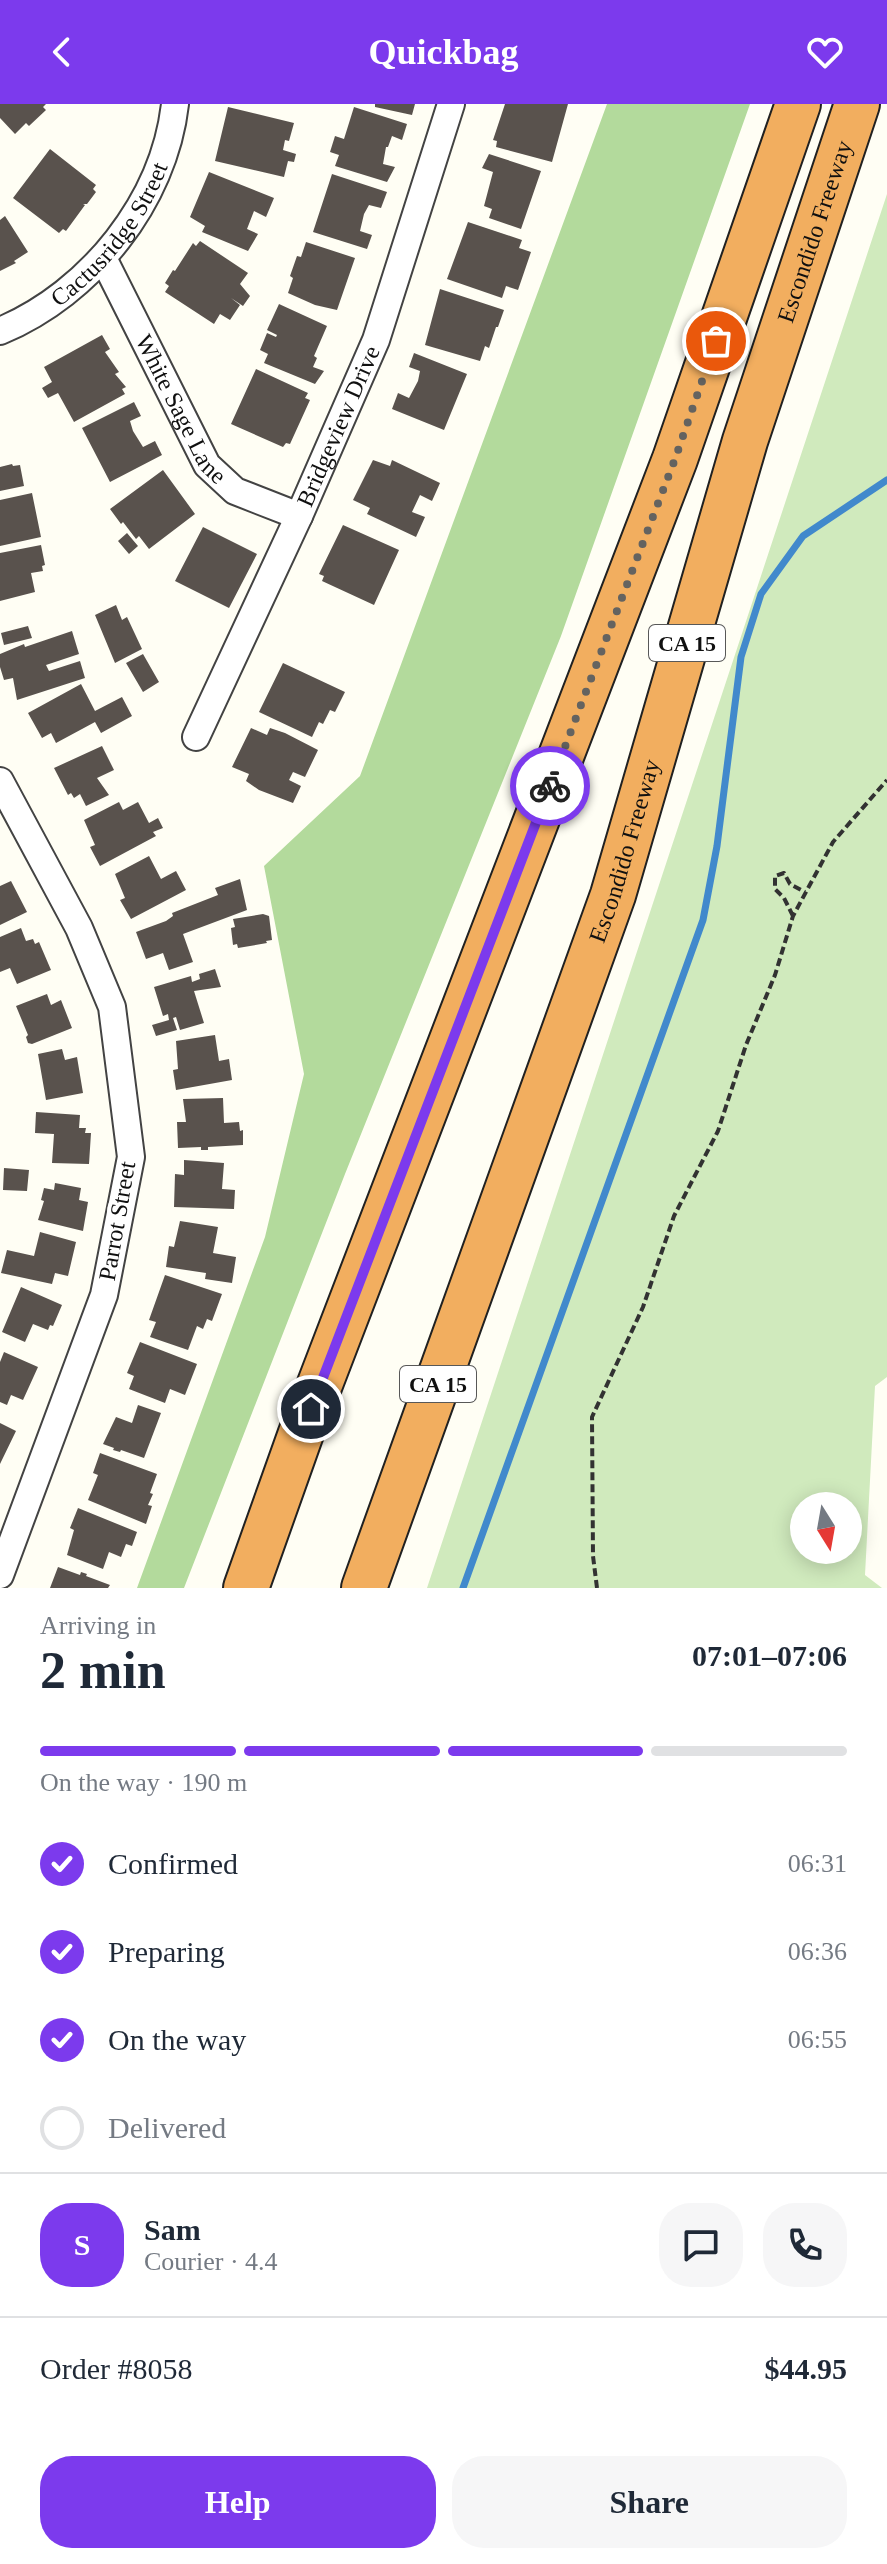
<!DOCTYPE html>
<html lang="en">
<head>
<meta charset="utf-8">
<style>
	body { margin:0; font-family:"Times New Roman",serif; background:#f6f6f7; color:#1f2937; height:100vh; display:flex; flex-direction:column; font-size:30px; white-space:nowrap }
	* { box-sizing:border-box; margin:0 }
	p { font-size:26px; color:#747a83 }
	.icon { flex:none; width:44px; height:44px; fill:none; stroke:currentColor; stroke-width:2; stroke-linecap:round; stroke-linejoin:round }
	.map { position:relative; height:1484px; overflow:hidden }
	.drawer { display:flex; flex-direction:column; background:#fff; flex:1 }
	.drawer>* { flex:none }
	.needle { width:52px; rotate:169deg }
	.controls { position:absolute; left:790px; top:1388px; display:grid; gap:16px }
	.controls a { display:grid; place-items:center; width:72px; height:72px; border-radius:50%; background:#fff; box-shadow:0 4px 20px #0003; font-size:40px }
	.pin { position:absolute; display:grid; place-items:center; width:68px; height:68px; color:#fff; margin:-34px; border:4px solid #fff; border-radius:50%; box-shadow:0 2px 8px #0007 }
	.courier { position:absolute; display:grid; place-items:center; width:80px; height:80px; margin:-40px; border:6px solid #7c3aed; border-radius:50%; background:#fff; color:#222; box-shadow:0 2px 10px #0007 }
	.overview em { font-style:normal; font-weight:700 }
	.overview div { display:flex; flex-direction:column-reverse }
	.overview { display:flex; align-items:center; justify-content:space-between; height:136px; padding:0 40px }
	h1 { font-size:52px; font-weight:700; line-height:60px }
	.bar { display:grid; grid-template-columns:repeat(4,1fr); gap:12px 8px; align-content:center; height:96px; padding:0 40px }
	.bar i { height:10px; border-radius:6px; background:#e0e1e3 }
	.bar .selected { background:#7c3aed }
	.bar p { grid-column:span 4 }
	.line { display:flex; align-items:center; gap:20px; padding:0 40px; border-top:2px solid #e0e1e3 }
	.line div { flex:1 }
	.round { display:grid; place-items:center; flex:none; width:84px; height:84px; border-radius:32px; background:#f6f6f7 }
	ol { padding:0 40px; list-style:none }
	li { display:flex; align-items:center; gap:24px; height:88px }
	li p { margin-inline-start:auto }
	li .icon { padding:8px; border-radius:50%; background:#7c3aed; color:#fff; stroke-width:4 }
	li:last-child { color:#747a83 }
	li i { width:44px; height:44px; border:4px solid #e0e1e3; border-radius:50% }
	.cta { display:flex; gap:16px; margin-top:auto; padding:16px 40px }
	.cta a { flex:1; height:92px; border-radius:32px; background:#7c3aed; color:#fff; font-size:32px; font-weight:700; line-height:92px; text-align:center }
	.cta a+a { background:#f6f6f7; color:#1f2937 }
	header { display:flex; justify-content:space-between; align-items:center; height:104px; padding:0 40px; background:#7c3aed; color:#fff; font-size:36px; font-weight:700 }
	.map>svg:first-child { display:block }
	.green { fill:#d0eabd; fill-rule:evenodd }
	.forest { fill:#b3da9c }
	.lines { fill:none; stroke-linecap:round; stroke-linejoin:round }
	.stream { stroke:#4189cc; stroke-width:7 }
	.building { fill:#59524d }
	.minor-casing { stroke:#434343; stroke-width:30 }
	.motorway-casing { stroke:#212121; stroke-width:48 }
	.path { stroke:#323232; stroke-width:4; stroke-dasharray:8 4; stroke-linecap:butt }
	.minor { stroke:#fff; stroke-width:26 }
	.motorway { stroke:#f2ae5f; stroke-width:44 }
	.done { stroke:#646360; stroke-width:8; stroke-dasharray:0 14.4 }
	.route { stroke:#7c3aed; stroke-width:10 }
	.labels { text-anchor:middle; stroke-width:8; stroke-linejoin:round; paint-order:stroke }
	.shield { fill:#fff; stroke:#585858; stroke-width:2 }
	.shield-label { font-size:22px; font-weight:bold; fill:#101010 }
	.street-label { font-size:24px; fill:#101010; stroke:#fff }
</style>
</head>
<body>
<header><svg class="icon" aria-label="back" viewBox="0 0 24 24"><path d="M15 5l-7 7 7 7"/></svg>Quickbag<svg class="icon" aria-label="heart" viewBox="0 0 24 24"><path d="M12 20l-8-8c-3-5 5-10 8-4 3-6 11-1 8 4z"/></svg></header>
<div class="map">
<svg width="887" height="1484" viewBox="0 0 887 1484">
	<rect width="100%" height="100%" fill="#fffef4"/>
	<path class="green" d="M887 90V1273L875 1282 865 1471 882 1484H427ZM804 1402H848V1446H804Z"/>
	<path class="forest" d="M607 0H750L561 532 345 1070 184 1484H137L265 1133 304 970 264 762 360 672Z"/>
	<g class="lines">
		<path class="stream" d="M463 1484 703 816 717 742 741 553 761 490 803 432 887 376"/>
	</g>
	<path class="building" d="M0 0H46L43 3 46 6 29 22 26 19 15 30 0 14Z
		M375 0H415L412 11 375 3Z
		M505 0H568L552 58 496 43 497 37 493 36Z
		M228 3 294 19 289 37 285 36 283 46 296 50 294 58 288 57 284 73 215 57Z
		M354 3 407 20 402 36 392 32 388 43H386L383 60 395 63 387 78 335 62 339 51 330 48 335 32 344 35Z
		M50 45 96 81 93 85 96 88 87 100H83L85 101 66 127 63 125 59 129 13 94Z
		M489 50 541 67 521 125 489 114 492 105 484 102 493 68 482 64Z
		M209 68 274 94 266 113 254 107 247 125 258 130 248 147 202 128 205 122 190 113Z
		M332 70 387 88 381 104 369 101 364 110 360 127 372 131 367 145 313 128Z
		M5 112 28 148 14 157 16 159 0 167V116Z
		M468 118 522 136 519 144 531 148 518 186 506 182 502 194 447 175Z
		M200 137 248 169 240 180 250 192 243 202 231 194 240 201 230 216 220 210 214 220 165 188 169 182 165 179 173 166 175 167 193 139 196 142Z
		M306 138 355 154 337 206 315 201 288 189 293 174 290 172 297 152 301 153Z
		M440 185 504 206 498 223H496L489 244 485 242 480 257 425 241Z
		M279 200 327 222 314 252 317 254 313 263 324 267 315 280 264 259 268 250 260 246 267 229 276 233 277 231 267 226Z
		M102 231 110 245 105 248 119 268 115 270 126 283 122 285 125 290 74 318 58 289 48 294 42 284 52 278 44 263Z
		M414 249 467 270 444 326 392 305 398 289 409 294 418 277 420 267 409 263Z
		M256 265 308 289 305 294 310 296 290 340 286 339 283 343 231 320Z
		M134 298 141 312 130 317 133 327 143 343 155 337 162 351 110 378 82 324Z
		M373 356 390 362 392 356 440 379 432 397 420 391 412 408 425 413 416 433 367 410 370 404 353 396Z
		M12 360 13 362 20 361 24 382 0 387V363Z
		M163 366 195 410 149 445 139 432 136 435 123 418 121 420 110 405Z
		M32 389 41 433 0 442V396Z
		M343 421 399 446 374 501 322 477 324 472 319 470Z
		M203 423 257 450 229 504 175 477Z
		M127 429 138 442 129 450 118 437Z
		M41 441 45 461 42 462 43 467 31 469 35 488 0 497V449Z
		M116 501 122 516 127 513 142 545 115 559 95 511Z
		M28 522 32 534 4 541 1 529Z
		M72 527 79 550 46 561 49 567 80 557 85 574 17 596 13 574 4 576 0 563V550L24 540 25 543Z
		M143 550 159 578 143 588 126 559Z
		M283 559 345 588 335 608 330 606 323 620 319 618 312 633 259 608Z
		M81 580 95 607 122 593 132 612 101 629 95 618 56 639 51 629 42 634 28 609Z
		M251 624 267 631 270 624 285 629 318 646 305 673 293 668 289 676 301 682 293 699 259 686 246 677 249 670 232 663Z
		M102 642 114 666 97 674 109 691 86 702 80 690 74 694 71 689 68 691 54 664Z
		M119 698 123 706 138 698 149 719 158 714 163 724 153 728 156 732 100 762 90 743 95 741 84 716Z
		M149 752 161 775 176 767 186 786 131 815 120 796 125 794 115 770Z
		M240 775 247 806 183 830 193 858 169 866 163 849 146 855 136 828 166 817 173 812 172 809 218 791 215 784Z
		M11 777 27 808 0 821V782Z
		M263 810 269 812 272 836 266 837 267 839 238 844 237 840 233 841 231 824 235 823 233 815Z
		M21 824 26 837 33 835 35 840 39 838 51 866 17 880 10 864 0 868V833Z
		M215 865 221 883 194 887 204 919 180 926 176 913 173 914 177 926 156 932 152 921 169 916 168 910 163 912 154 883 191 872 192 878 200 875 199 870Z
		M47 890 51 901 61 896 72 924 32 940 28 939 26 933 28 931 16 902Z
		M215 931 219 957 229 955 232 976 176 986 173 966 178 965 176 937Z
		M62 945 65 956 77 953 83 989 46 996 38 950Z
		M223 994 224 1019 239 1018 240 1027 243 1026V1041L208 1043V1046H201V1043L178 1044 177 1018H186L183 995Z
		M36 1008 80 1011 79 1024H86L85 1029H91L89 1060 52 1059 54 1030 35 1029Z
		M184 1056 224 1059 222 1085 235 1086 234 1105 174 1103 175 1070 184 1071Z
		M4 1064 29 1066 27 1087 3 1086Z
		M55 1079 81 1084 79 1096 88 1098 83 1127 38 1116 44 1097 41 1096 44 1084 54 1086Z
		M180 1117 218 1123 213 1149 236 1153 232 1179 205 1175 206 1169 166 1163 169 1142 174 1143Z
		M40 1128 76 1138 68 1172 55 1169 52 1180 1 1169 7 1146 34 1152Z
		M165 1171 222 1190 212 1217 207 1215 203 1225 197 1222 188 1246 150 1233 156 1218 149 1216Z
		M21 1183 62 1201 53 1222 50 1221 48 1226 33 1220 25 1238 2 1228Z
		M140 1238 197 1260 185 1291 170 1285 165 1299 129 1285 134 1272 127 1269Z
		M4 1248 38 1263 23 1296 11 1291 7 1301 0 1298V1258Z
		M138 1301 161 1309 144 1354 121 1346 120 1348 113 1346 114 1344 103 1340 116 1313 132 1319Z
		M0 1319 16 1327 0 1360Z
		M100 1349 157 1370 150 1389 153 1390 148 1401 152 1402 146 1420 88 1396 98 1371 93 1369Z
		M78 1404 137 1428 132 1442 126 1440 121 1453 109 1448 103 1465 67 1451 74 1426 70 1424Z
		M58 1463 80 1471 81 1468 87 1470 86 1472 110 1481 108 1484H50Z"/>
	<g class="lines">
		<defs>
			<g id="minor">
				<path id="s1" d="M103 154 207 361 235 387 299 412"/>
				<path id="s2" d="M0 227C91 189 164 97 175 0"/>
				<path id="s3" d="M196 633 299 412 376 236 451 0"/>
				<path d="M0 677 79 824 112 903 131 1053 104 1191 0 1471"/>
			</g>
			<g id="motorway">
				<path d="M246 1484 300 1332 675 355 798 0"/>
				<path id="s4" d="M364 1484 613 791 745 337 857 0"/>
			</g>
		</defs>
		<use href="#minor" class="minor-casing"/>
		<use href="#motorway" class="motorway-casing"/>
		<path class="path" d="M793 812 784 794 775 785V772L784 769 790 780 805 788
			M597 1484 593 1452 592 1313 643 1203 674 1112 718 1027 746 941 775 871 793 812 833 738 887 676"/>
		<use href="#minor" class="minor"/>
		<use href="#motorway" class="motorway"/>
	</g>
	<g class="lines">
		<path class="done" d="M550 682 675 355 716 237"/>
		<path class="route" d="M311 1305 550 682"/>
	</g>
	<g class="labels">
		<g class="shield">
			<rect x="649" y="521" width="76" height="36" rx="6"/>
			<rect x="400" y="1262" width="76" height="36" rx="6"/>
		</g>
		<g class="shield-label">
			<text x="687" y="547">CA 15</text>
			<text x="438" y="1288">CA 15</text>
		</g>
		<g class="street-label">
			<text dy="8" stroke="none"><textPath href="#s2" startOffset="150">Cactusridge Street</textPath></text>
			<text dy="8" stroke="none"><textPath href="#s4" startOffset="1430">Escondido Freeway</textPath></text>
			<text dy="8" stroke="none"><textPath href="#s1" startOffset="170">White Sage Lane</textPath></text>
			<text dy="8" stroke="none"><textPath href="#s3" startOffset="342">Bridgeview Drive</textPath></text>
			<text dy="8" stroke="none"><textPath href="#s4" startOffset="782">Escondido Freeway</textPath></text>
			<text transform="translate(117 1117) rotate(-80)" y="8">Parrot Street</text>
		</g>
	</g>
</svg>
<div class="controls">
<a><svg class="needle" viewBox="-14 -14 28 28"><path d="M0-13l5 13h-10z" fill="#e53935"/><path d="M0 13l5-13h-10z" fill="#747a83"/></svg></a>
</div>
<div class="pin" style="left:716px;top:237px;background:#ea580c"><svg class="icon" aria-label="bag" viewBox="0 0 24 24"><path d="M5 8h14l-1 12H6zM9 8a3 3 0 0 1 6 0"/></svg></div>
<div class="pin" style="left:311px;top:1305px;background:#1f2937"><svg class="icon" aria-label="home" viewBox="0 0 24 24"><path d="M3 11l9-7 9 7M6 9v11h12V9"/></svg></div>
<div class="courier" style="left:550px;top:682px"><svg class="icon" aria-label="bike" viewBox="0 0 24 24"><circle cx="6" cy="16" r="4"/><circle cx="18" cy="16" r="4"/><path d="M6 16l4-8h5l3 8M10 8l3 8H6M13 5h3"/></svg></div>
</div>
<section class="drawer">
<div class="overview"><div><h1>2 min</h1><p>Arriving in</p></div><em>07:01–07:06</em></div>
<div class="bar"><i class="selected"></i><i class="selected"></i><i class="selected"></i><i></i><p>On the way · 190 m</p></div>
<ol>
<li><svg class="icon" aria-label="check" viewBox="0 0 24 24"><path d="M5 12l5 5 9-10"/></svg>Confirmed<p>06:31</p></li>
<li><svg class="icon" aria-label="check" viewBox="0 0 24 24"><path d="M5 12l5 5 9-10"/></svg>Preparing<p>06:36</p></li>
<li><svg class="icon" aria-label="check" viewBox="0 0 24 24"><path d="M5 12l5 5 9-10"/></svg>On the way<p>06:55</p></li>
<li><i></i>Delivered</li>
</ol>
<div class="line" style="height:144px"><b class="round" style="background:#7c3aed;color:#fff">S</b><div><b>Sam</b><p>Courier · 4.4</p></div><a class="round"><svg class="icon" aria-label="chat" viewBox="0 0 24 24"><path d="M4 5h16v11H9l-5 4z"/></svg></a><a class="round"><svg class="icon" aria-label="phone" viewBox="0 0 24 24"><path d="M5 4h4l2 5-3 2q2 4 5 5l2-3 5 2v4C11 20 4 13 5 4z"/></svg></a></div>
<div class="line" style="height:104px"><div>Order #8058</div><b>$44.95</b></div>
<div class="cta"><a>Help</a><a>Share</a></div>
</section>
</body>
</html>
